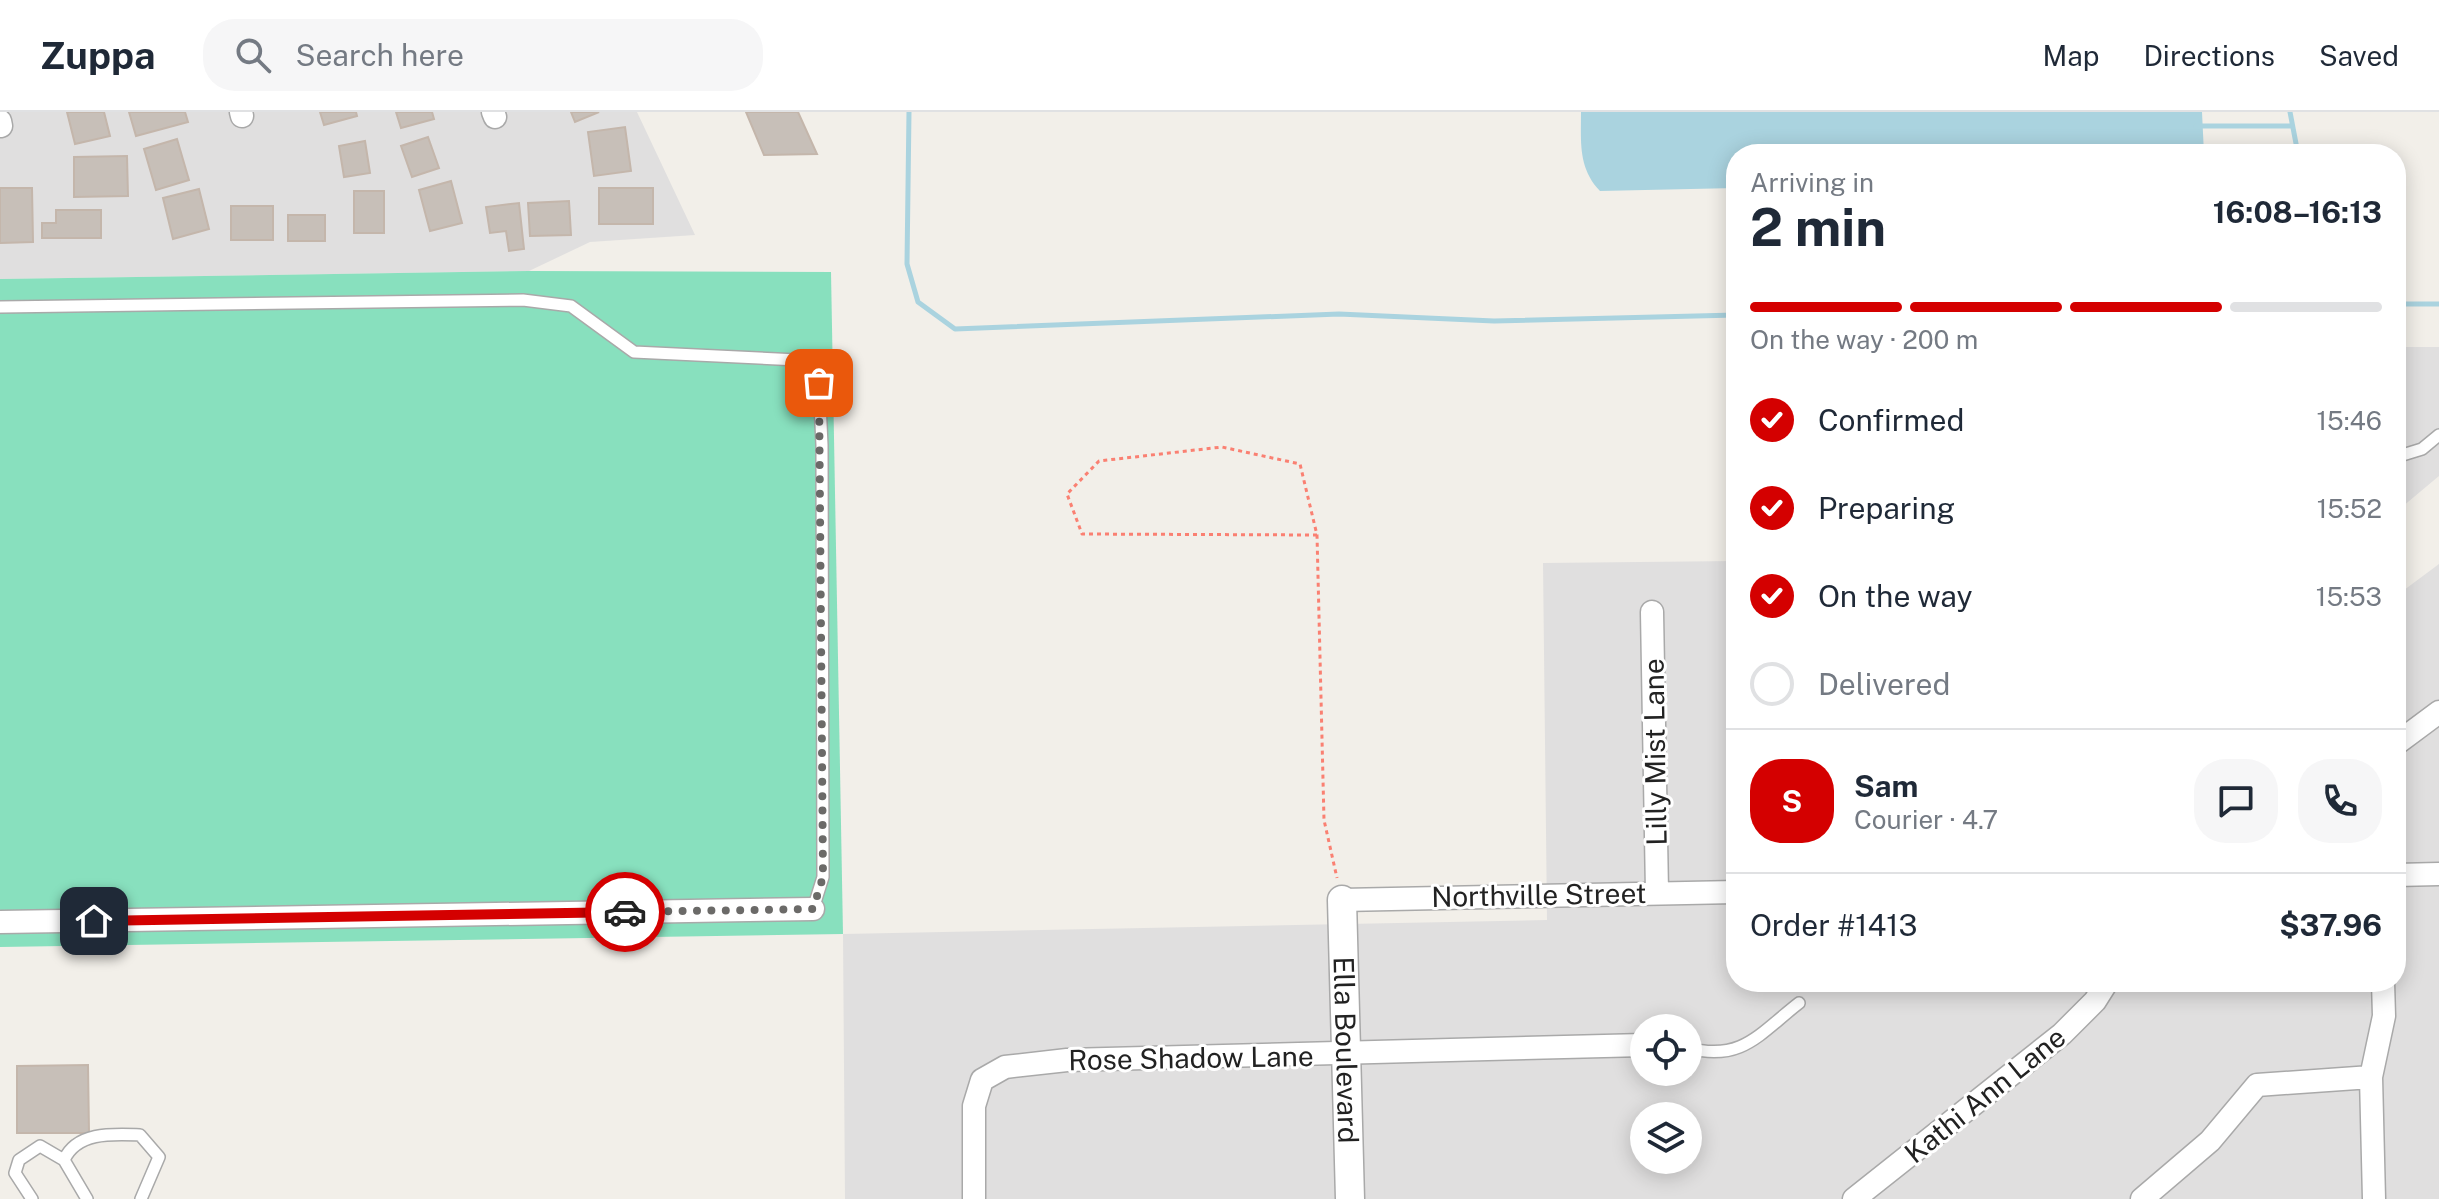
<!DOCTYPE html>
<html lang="en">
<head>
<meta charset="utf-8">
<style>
	body { margin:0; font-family:"Public Sans",sans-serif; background:#f6f6f7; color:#1f2937; height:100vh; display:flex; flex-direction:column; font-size:30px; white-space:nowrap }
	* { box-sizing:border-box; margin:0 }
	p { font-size:26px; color:#747a83 }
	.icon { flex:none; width:44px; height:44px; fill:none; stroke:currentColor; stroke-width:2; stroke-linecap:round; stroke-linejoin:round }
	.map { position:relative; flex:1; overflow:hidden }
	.details { position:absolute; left:1726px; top:32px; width:680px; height:848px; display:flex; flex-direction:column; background:#fff; border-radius:32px; box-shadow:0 4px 20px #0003 }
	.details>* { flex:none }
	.controls { position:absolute; left:1630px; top:902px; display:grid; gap:16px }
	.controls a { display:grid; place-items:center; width:72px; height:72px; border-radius:50%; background:#fff; box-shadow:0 4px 20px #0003; font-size:40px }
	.pin { position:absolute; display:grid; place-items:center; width:68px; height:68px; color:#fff; margin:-34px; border-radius:16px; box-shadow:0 4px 12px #0006 }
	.courier { position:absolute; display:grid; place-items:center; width:80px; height:80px; margin:-40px; border:6px solid #d40000; border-radius:50%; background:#fff; color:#222; box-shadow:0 2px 10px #0007 }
	.headline em { font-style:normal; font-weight:700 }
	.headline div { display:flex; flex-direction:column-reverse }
	.headline { display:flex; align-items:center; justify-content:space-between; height:136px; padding:0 24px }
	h1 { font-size:52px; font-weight:700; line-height:60px }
	.bar { display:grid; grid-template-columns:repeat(4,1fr); gap:12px 8px; align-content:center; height:96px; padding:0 24px }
	.bar i { height:10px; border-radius:6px; background:#e0e1e3 }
	.bar .selected { background:#d40000 }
	.bar p { grid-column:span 4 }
	.line { display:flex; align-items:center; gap:20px; padding:0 24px; border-top:2px solid #e0e1e3 }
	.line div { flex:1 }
	.round { display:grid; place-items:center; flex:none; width:84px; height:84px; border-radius:32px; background:#f6f6f7 }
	ol { padding:0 24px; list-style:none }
	li { display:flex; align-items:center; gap:24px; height:88px }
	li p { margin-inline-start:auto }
	li .icon { padding:8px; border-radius:50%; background:#d40000; color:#fff; stroke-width:4 }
	li:last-child { color:#747a83 }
	li i { width:44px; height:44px; border:4px solid #e0e1e3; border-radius:50% }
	header { display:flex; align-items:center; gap:48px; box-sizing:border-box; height:112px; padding:0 40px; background:#fff; border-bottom:2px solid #e0e1e3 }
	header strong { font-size:38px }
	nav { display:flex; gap:44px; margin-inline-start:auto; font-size:28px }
	.search { width:560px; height:72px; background:#f6f6f7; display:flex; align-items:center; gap:20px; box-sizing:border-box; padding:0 28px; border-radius:32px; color:#747a83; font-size:30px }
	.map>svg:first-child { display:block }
	.residential { fill:#e0dfdf; fill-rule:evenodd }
	.pitch { fill:#88e0be }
	.water { fill:#aad3df }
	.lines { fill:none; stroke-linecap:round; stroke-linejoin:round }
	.stream { stroke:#aad3df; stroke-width:5 }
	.building { fill:#c7bfb8; stroke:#c4b6ab; stroke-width:2 }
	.service-casing { stroke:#a9a9a9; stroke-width:14 }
	.minor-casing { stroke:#a9a9a9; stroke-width:25 }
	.tertiary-casing { stroke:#a9a9a9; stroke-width:31 }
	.path { stroke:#fa8072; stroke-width:3; stroke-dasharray:4 4; stroke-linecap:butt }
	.service { stroke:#fff; stroke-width:11 }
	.minor { stroke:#fff; stroke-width:22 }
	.tertiary { stroke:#fff; stroke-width:28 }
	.done { stroke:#6b6a68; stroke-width:8; stroke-dasharray:0 14.4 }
	.route { stroke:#d40000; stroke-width:10 }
	.labels { text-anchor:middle; stroke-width:6; stroke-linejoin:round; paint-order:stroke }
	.street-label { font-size:28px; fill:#222; stroke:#fff }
</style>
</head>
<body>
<header>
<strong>Zuppa</strong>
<div class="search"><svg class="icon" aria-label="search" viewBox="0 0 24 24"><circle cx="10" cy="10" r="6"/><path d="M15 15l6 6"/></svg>Search here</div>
<nav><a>Map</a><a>Directions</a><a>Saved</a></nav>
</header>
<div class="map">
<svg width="2439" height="1087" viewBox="0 0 2439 1087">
	<rect width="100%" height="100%" fill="#f2efe9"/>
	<path class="residential" d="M0 0H637L695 123 590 130 529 159 0 167Z
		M2396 235H2439V364L2396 400Z
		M1736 449V870H2396V484L2439 452V1087H845L843 822 1547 808 1543 451ZM1644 916H1688V960H1644ZM1644 1004H1688V1048H1644Z"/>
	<path class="pitch" d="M529 159 831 160 843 822 0 835V167Z"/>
	<path class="water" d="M1581 0H2202L2204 42H1736V76L1600 79C1578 56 1581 30 1581 0Z"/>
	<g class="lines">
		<path class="stream" d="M909 0 907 152 918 190 955 217 1339 202 1494 209 1736 203
			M2290 0 2298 42
			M2196 14H2292
			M2396 192H2439"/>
	</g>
	<path class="building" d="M67 0H104L110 24 75 32Z
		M129 0H185L188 10 136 24Z
		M320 0H356L357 4 324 13Z
		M396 0H432L434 7 401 16Z
		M571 0H599L575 10Z
		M746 0H798L817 42 764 43Z
		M625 15 631 59 594 64 588 20Z
		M428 25 439 56 412 65 401 34Z
		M177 27 189 68 156 78 144 37Z
		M365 29 370 61 344 65 339 34Z
		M127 44 128 84 74 85V45Z
		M451 69 462 111 430 119 419 78Z
		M0 76H32L33 130 0 131Z
		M599 76H653V112H599Z
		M199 77 209 117 173 127 163 86Z
		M354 79H384V121H354Z
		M569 89 571 123 530 124 528 91Z
		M519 91 524 137 509 139 506 119 490 121 486 95Z
		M231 94H273V128H231Z
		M56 98H101V126H42V111H56Z
		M288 103H325V129H288Z
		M88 953 89 1021H17V954Z"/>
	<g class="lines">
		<defs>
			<path id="service" d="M0 195 523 188 571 194 634 240 818 249 822 333 823 765 813 797
				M2396 345 2422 337 2439 323
				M1688 936C1742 950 1759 922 1799 891
				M64 1048C77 1019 114 1022 140 1023L159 1045 141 1087
				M32 1087 15 1061 19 1048 40 1034 64 1048 87 1087"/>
			<path id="minor" d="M241 0 242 4
				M493 0 495 5
				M0 9 1 14
				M1652 500 1657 780
				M2396 632 2439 600
				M2396 763 2439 762
				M1342 788 1736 780
				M0 810 813 797
				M974 1087V994L982 968 1005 955 1067 948 1644 933
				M1854 1087 2062 922 2095 889 2107 870
				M2142 1087 2210 1029 2257 973 2371 965
				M2374 1087 2371 965 2384 904 2383 870"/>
			<g id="tertiary">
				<path id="s1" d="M1342 788 1350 1087"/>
			</g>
		</defs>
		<use href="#service" class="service-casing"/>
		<use href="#minor" class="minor-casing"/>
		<use href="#tertiary" class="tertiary-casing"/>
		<path class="path" d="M1317 423 1082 422 1067 382 1099 349 1222 335 1300 352 1317 423 1324 708 1337 766"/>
		<use href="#service" class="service"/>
		<use href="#minor" class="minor"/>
		<use href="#tertiary" class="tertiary"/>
	</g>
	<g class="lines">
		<path class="done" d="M625 800 813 797 823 765 819 271"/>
		<path class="route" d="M94 809 625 800"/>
	</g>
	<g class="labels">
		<g class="street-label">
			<text transform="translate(1655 640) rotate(-91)" y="10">Lilly Mist Lane</text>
			<text transform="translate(1539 783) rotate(-1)" y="10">Northville Street</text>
			<text dy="10" stroke="none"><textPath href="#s1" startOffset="150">Ella Boulevard</textPath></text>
			<text transform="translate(1191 946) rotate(-1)" y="10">Rose Shadow Lane</text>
			<text transform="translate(1985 983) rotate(-39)" y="10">Kathi Ann Lane</text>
		</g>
	</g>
</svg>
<div class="controls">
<a><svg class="icon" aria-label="locate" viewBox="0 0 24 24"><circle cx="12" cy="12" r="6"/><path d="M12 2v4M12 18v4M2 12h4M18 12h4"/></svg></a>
<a><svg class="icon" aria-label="layers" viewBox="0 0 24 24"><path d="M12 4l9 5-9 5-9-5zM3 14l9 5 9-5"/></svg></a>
</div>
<div class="pin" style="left:819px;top:271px;background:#ea580c"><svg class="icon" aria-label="bag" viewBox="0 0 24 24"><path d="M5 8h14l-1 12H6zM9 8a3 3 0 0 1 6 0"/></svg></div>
<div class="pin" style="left:94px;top:809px;background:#1f2937"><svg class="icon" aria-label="home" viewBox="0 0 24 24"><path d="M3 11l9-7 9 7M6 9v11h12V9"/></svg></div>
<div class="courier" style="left:625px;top:800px"><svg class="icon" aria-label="car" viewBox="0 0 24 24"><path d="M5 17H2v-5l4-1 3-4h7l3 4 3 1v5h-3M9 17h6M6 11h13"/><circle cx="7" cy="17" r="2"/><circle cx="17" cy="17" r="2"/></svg></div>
<section class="details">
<div class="headline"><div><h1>2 min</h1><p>Arriving in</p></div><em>16:08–16:13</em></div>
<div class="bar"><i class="selected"></i><i class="selected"></i><i class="selected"></i><i></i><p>On the way · 200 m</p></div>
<ol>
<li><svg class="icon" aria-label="check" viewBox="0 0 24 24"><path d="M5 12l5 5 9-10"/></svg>Confirmed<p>15:46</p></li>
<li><svg class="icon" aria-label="check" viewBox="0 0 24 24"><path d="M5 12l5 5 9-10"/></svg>Preparing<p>15:52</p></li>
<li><svg class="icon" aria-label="check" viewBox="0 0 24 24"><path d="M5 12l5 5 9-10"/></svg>On the way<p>15:53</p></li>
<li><i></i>Delivered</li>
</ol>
<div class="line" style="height:144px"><b class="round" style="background:#d40000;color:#fff">S</b><div><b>Sam</b><p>Courier · 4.7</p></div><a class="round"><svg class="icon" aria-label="chat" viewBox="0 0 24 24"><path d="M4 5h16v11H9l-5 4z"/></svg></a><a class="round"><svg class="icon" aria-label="phone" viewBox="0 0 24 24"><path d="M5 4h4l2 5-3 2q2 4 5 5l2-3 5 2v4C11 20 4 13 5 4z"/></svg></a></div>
<div class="line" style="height:104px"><div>Order #1413</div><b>$37.96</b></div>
</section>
</div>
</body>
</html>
